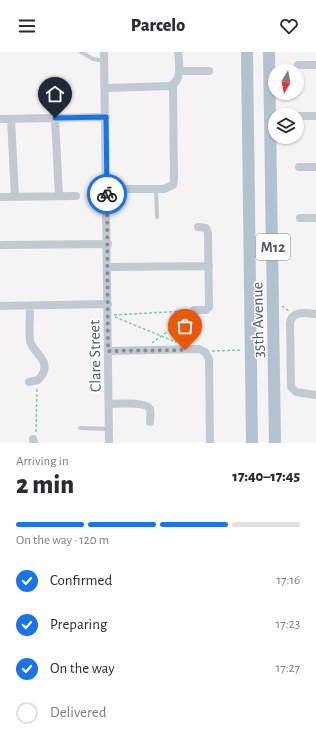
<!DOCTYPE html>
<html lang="en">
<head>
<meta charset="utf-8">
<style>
	body { margin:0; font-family:"Alegreya Sans",sans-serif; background:#f7f7f7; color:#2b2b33; height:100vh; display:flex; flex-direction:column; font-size:15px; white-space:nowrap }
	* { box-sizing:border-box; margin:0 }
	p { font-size:13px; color:#7c7c81 }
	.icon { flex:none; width:22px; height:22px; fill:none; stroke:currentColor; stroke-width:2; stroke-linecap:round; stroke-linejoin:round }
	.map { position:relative; height:391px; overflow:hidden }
	.panel { display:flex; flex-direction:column; background:#fff; flex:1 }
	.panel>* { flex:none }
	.needle { width:26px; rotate:190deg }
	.buttons { position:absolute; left:268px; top:12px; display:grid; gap:8px }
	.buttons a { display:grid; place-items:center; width:36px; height:36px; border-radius:50%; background:#fff; box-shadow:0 1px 3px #0004; font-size:20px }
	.pin { position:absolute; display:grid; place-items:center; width:34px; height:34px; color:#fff; margin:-41px -17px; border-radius:50% 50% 50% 0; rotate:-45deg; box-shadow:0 0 4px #0007 }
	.pin .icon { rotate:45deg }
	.courier { position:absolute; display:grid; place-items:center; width:40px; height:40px; margin:-20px; border:3px solid #1a73e8; border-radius:50%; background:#fff; color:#222; box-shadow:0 1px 5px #0007 }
	.head em { font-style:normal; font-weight:800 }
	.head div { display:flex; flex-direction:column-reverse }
	.head { display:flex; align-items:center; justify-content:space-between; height:68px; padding:0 16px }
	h1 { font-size:26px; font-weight:800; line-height:30px }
	.bar { display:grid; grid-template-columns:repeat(4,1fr); gap:6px 4px; align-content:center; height:48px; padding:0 16px }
	.bar i { height:5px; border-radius:3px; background:#e1e1e2 }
	.bar .selected { background:#1a73e8 }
	.bar p { grid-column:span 4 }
	ol { padding:0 16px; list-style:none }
	li { display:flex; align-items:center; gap:12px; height:44px }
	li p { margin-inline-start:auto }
	li .icon { padding:4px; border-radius:50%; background:#1a73e8; color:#fff; stroke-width:4 }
	li:last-child { color:#7c7c81 }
	li i { width:22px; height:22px; border:2px solid #e1e1e2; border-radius:50% }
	header { display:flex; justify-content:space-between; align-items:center; height:52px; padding:0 16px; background:#fff; font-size:18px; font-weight:800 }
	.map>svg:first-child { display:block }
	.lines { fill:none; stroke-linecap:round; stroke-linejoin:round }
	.path { stroke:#7ad0a6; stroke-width:1.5; stroke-dasharray:3 2; stroke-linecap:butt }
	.lane { stroke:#c1cad2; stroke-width:4 }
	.street { stroke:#c1cad2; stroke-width:8 }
	.primary { stroke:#b3c2d1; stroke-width:12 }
	.done { stroke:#868d94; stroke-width:4; stroke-dasharray:0 7.2 }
	.route { stroke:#1a73e8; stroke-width:5 }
	.labels { text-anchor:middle; stroke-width:3; stroke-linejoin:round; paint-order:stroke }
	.shield { fill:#fff; stroke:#808990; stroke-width:1 }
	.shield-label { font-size:15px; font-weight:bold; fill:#4a5661 }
	.street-label { font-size:16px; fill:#4a5661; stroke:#fff }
</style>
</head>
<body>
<header><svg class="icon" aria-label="menu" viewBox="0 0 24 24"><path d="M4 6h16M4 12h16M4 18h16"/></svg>Parcelo<svg class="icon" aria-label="heart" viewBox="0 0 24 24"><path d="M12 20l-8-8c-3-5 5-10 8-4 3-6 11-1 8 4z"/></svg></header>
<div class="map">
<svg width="316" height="391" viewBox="0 0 316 391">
	<rect width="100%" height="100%" fill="#f5f3f3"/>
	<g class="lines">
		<path class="path" d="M282 254 289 259
			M114 263 186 259
			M115 265 176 290
			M152 291 179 271 187 261
			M212 299 242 298
			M36 380 37 336"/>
		<path class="lane" d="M81 0 93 7 104 9
			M156 137 157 165
			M80 376 109 377"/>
		<path class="street" d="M104 0 109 391
			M298 13H316
			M179 19H209
			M106 36 170 34C183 28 179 12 178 0
			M299 64H316
			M55 66 59 144
			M0 67 106 65
			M11 67 15 145
			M299 115H316
			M107 137H164L173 133 174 127 173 33
			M0 145 76 144
			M300 166H316
			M0 193 108 192
			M108 215 209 214
			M0 254 108 252
			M194 258H206L209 255 208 181 206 176 198 175
			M316 262C306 261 292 258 290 271L291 335 296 340 316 343
			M108 299 199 297 205 300 209 307 210 391
			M29 330 38 328C56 310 32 301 30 289 29 278 30 265 30 254
			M109 352C117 352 146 349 150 357 151 361 150 367 150 370
			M33 387 34 391"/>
		<path class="primary" d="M247 0 252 391
			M269 0 275 391"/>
	</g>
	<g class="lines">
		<path class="done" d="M107 142 108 299 185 298"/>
		<path class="route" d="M55 66 106 65 107 142"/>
	</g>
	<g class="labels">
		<rect class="shield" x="256" y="182" width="34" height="26" rx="3"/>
		<g class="shield-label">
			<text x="273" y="200">M12</text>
		</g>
		<g class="street-label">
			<text transform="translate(257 268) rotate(-91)" y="6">35th Avenue</text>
			<text transform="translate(94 304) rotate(-91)" y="6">Clare Street</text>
		</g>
	</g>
</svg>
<div class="buttons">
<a><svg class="needle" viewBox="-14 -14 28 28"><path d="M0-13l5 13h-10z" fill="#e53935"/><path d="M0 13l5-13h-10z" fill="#7c7c81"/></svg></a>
<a><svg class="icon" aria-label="layers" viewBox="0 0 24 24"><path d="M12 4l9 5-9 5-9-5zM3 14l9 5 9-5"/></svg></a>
</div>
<div class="pin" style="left:185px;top:298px;background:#ea580c"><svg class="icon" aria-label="bag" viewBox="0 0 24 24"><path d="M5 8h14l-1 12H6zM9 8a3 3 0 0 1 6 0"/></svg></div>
<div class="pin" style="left:55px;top:66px;background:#1f2937"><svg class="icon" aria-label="home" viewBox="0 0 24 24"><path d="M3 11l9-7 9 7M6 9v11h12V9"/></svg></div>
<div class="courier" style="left:107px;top:142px"><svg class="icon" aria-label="bike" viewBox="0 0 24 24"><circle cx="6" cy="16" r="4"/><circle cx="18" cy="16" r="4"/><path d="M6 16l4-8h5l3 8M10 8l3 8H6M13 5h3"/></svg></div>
</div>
<section class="panel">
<div class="head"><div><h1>2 min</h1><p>Arriving in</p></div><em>17:40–17:45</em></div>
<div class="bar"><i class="selected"></i><i class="selected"></i><i class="selected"></i><i></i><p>On the way · 120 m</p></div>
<ol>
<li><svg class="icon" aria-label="check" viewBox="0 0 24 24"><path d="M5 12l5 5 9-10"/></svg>Confirmed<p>17:16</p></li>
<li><svg class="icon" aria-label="check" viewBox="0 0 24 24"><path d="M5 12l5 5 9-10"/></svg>Preparing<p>17:23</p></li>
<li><svg class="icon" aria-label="check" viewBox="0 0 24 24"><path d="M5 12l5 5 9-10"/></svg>On the way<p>17:27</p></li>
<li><i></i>Delivered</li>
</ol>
</section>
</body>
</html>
